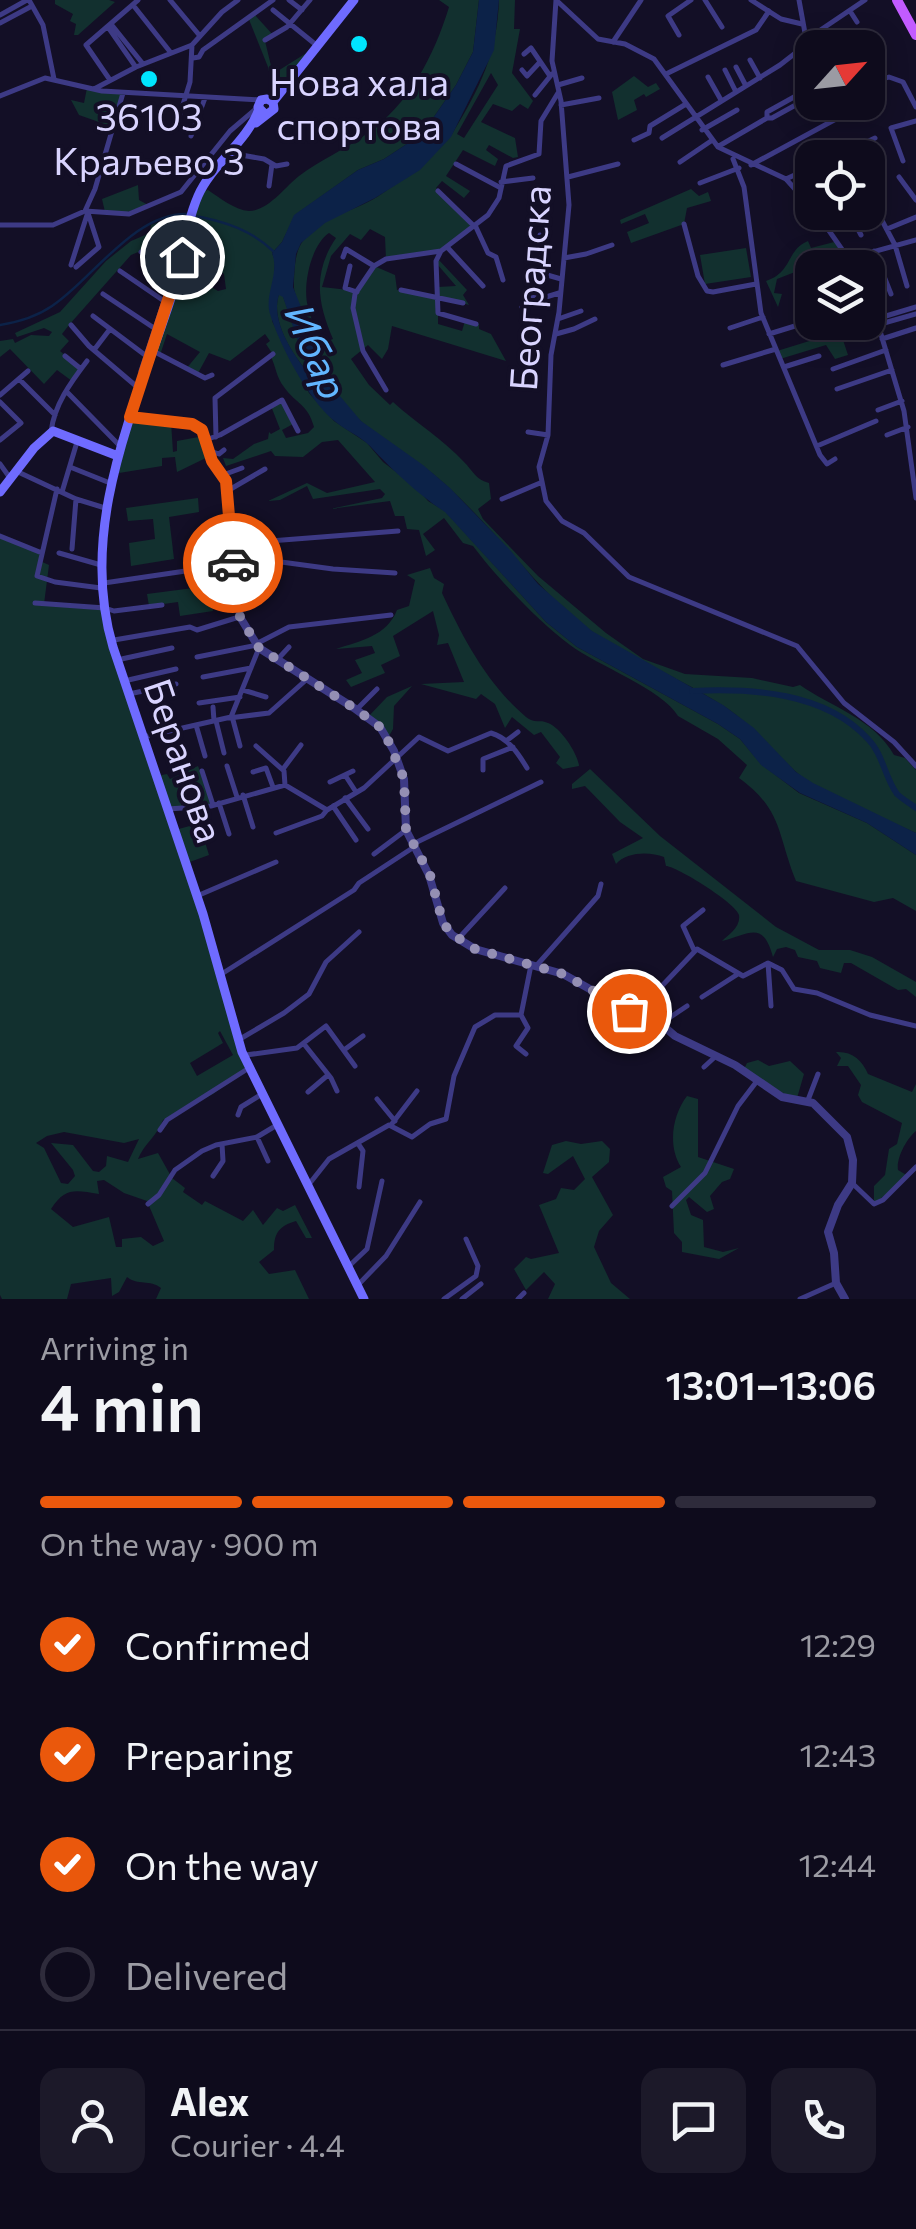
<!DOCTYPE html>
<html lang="en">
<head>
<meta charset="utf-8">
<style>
	body { margin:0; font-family:Commissioner,sans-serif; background:#1c1929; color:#f1f3f6; height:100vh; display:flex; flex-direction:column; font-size:38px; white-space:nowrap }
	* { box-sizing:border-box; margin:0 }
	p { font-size:32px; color:#9b9ba3 }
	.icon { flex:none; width:55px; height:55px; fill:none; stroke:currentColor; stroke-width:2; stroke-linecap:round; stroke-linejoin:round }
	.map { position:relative; height:1299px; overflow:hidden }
	.side { display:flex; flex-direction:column; background:#0e0b1c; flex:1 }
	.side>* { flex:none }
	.needle { width:65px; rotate:63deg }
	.fabs { position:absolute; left:795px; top:30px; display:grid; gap:20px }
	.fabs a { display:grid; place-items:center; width:90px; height:90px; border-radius:20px; background:#0e0b1c; box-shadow:0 5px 25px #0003,0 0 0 2px #2e2b3b; font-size:50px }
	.pin { position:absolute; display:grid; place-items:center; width:85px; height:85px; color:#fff; margin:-42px; border:5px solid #fff; border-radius:50%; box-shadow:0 2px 10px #0007 }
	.courier { position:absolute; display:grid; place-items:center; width:100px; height:100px; margin:-50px; border:8px solid #ea580c; border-radius:50%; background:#fff; color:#222; box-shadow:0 2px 12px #0007 }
	.summary em { font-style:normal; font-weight:600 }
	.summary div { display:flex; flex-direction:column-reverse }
	.summary { display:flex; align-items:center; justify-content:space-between; height:170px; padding:0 40px }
	h1 { font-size:65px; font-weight:600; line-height:75px }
	.bar { display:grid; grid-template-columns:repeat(4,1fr); gap:15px 10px; align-content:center; height:120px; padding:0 40px }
	.bar i { height:12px; border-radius:8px; background:#2e2b3b }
	.bar .on { background:#ea580c }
	.bar p { grid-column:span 4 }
	.line { display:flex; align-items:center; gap:25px; padding:0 40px; border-top:2px solid #2e2b3b }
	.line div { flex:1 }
	.round { display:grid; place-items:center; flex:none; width:105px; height:105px; border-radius:20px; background:#1c1929 }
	ol { padding:0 40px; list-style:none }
	li { display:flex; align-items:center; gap:30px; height:110px }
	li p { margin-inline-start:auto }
	li .icon { padding:10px; border-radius:50%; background:#ea580c; color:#fff; stroke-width:4 }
	li:last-child { color:#9b9ba3 }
	li i { width:55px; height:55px; border:5px solid #2e2b3b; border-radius:50% }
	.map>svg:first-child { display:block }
	.green { fill:#12302f; fill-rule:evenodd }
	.water { fill:#0c2248; fill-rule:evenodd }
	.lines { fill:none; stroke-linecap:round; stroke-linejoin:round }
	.stream { stroke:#0c2248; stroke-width:2.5 }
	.river { stroke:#0c2248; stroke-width:6 }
	.minor { stroke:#3d3a85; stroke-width:5 }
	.tertiary { stroke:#3d3a85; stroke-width:8 }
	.secondary { stroke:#6f6bff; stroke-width:9 }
	.primary { stroke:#c25bff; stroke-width:10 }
	.done { stroke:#948fb3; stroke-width:10; stroke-dasharray:0 18 }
	.route { stroke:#ea580c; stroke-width:12 }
	.poi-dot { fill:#00e5ff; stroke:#130f26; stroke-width:4 }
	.labels { text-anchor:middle; stroke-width:8; stroke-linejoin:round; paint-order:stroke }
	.poi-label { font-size:38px; fill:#d9d4ff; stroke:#130f26 }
	.street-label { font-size:38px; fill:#d9d4ff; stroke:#130f26 }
	.water-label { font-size:40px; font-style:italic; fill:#62b6ff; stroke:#130f26 }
</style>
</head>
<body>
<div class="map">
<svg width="916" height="1299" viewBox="0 0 916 1299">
	<rect width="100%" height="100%" fill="#130f26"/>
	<path class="green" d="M55 0H109L115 2 78 35H74L76 24 70 21 73 14 55 4Z
		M439 0H479L473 52 456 85 422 134 384 159 358 170 295 215 282 242 272 253 275 261 272 321 309 393 334 421 367 443 383 462 417 488 428 501 445 511 546 622 577 647 718 724 740 739 761 764 799 793 867 823 916 855V911L893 898 874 902 796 881C777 834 783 810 739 778L747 765 718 739 678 716C662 689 598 666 570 645 538 621 497 578 473 546L463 543 444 518 423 534 435 550 426 556 419 530 407 529 404 516H395L390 501 330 509 382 498 385 494 380 489 313 499 307 486 280 500 268 501 307 483 327 493 375 482 338 440 322 442 303 457 275 456 271 451 226 466 223 458 233 459 254 444 268 439 269 432 271 434 280 429 271 406 282 400 295 423 282 430 286 438 308 433 314 427C308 404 296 404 284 387 276 377 276 366 270 355L272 353 266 344 270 341 265 334 230 361 209 353 197 375 186 369 200 352 167 334 160 355 153 351 178 259 153 246 131 255 69 325 62 334 69 341 60 351 81 369 72 381 57 370 44 384 10 349 0 357V341L13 339 15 343 31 335 49 336 52 332 44 328 17 337 15 333 60 312 106 261 131 241 150 233 151 225 180 214 193 215 199 193 208 190C220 198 235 210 249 211 268 211 285 187 299 176 320 160 344 150 365 135 409 105 434 56 449 7ZM202 258 224 274 226 289 218 291 186 272 188 266Z
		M499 0H515L514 29H520L512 73 533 101 528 109 520 104 512 111 493 104 481 122 515 138 518 157 513 158 489 145 486 150 498 159 495 166 463 150 446 176 470 191 464 198 442 181 436 188 474 226 441 251 386 259 385 237 370 229 361 240 350 234 331 256 322 287 357 291 374 266 395 275 397 290 437 295 438 287 456 286 437 264V258L467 290 463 295 469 305 438 296V324L462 331 465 321 479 324V329L491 334 506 361 392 326 388 349 382 359 368 345 351 359 369 385 390 405 393 402C416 423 443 439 464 462 473 471 476 480 489 483L491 499 478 509 483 519 538 576 606 633 643 659 685 674 752 678 793 687 800 685C831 707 873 718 894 755L905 758 916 770V833C882 817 822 795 795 771 770 748 751 723 722 705 671 672 611 652 566 611 524 571 489 524 446 485 415 456 373 438 345 405 336 395 294 299 294 288 294 277 294 255 301 244 317 218 353 212 377 197 393 187 444 148 452 134 480 88 497 54 499 0ZM491 73 498 85 464 138 457 134ZM329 233 336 238C313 272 317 302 333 339L321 344C317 333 311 319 308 307 302 286 311 245 329 233Z
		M253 13 273 35 265 41 273 74 308 52 274 95 268 67 248 17Z
		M634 76 648 87 656 83 660 89 646 97 644 94 634 100 637 110 618 120 612 92Z
		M87 88 123 93 113 127 79 115 71 100 84 103Z
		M138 185 139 200 148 205 127 212H105L102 199Z
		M691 189 699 196 708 192 711 201 687 208 684 224 631 243 627 232 649 223 645 214 621 224 620 220Z
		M808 241 811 248 838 241 843 250 806 263 808 270 812 269V286L801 289 795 272 777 279 774 293 782 294 778 307 766 281C793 272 786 250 808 241Z
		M746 248 751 277 705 284 700 255Z
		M279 294 283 296 310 374C293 357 270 320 279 294Z
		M829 323H842L844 330 833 334 835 342 843 340 848 355 835 359 826 345 780 359 777 351 832 334Z
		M130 417 171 422 173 452 177 451V441L204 436 210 456 177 472 175 457 162 458V466L113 474Z
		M198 498 199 512 169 517 174 559 131 566 129 543 155 539 153 519 128 521 126 508Z
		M0 536 42 553 40 561 49 565 44 604 105 608 157 776 167 774 170 779 198 766 213 805 199 807 192 788 178 792 182 808 169 809 175 830 197 824 202 843 205 842 209 855 187 863 249 1068 213 1094 163 1120C157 1136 144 1144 138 1159L158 1153 172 1178 185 1188 183 1192 202 1205 205 1201 243 1221 253 1210 263 1225 277 1208 283 1211 295 1205 312 1238H306L296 1221C279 1226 274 1233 274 1250L259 1262 269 1274 295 1270 309 1299H156L161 1288C150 1279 138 1286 127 1277L119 1292 112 1296 111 1278 71 1284 67 1299H2L0 1295ZM220 1031 233 1055 197 1076 190 1063 223 1043 218 1033ZM64 1132 124 1143 139 1139 128 1162 107 1156 106 1166 99 1172 93 1171 73 1145 51 1143 73 1170 75 1176 68 1184 61 1183 44 1148 36 1143 47 1136ZM104 1180 124 1193 147 1201 164 1241 153 1246 141 1237 122 1239V1247H116L109 1217 73 1227 51 1209C65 1187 75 1190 99 1194L97 1181Z
		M430 568 434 578 444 584 442 593C463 638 487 684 526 717 534 724 540 719 548 723 561 728 578 754 579 766L563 769 556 763 560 757 541 732 534 735 512 717 505 728 495 704 481 694 476 699 421 684 464 682 448 643 437 645 439 635 433 611 393 636 400 656 381 665 385 673 351 687 346 680 362 673 355 660 375 653 372 646 336 649C360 641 387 636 397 610L409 606 415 580 407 575Z
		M201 587 203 601 211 600 213 611 180 616 178 602 149 606 147 594Z
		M412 686 394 706 393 729 389 736 367 718 387 697Z
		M590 769 660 836 776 927 819 950H850L872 957 916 982V997L906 989 898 990 851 963H844L841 973 820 968 817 961 798 957 795 950 786 947 777 949 773 957C763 920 750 934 722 941 728 935 741 927 739 915 736 903 676 866 666 866L664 857C649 851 626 852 616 864L612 854 643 838 620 822 585 786 572 789V784Z
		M836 1052C852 1051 862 1060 868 1074L912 1092 916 1084V1131C907 1138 896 1158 898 1170L908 1176 874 1204V1186L885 1175 889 1149 897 1144 902 1123 862 1102 858 1095 861 1085 848 1066H837L841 1058Z
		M758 1060 769 1066 790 1061 804 1074 797 1098H791L744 1069 747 1063Z
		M687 1096 698 1099V1157L734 1169 730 1179 722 1182 710 1196 714 1209 707 1212 689 1197 686 1200 691 1215 703 1220 704 1247 723 1252 739 1248 719 1259 682 1252V1242L674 1233 672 1191 666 1187 663 1177 681 1167C667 1145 673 1114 687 1096Z
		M566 1141 581 1144 602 1141 610 1149 609 1162 592 1177 613 1215 599 1231 594 1247 611 1283 630 1299H548L555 1284 544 1272 526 1290 514 1269 526 1257 531 1259 559 1253 539 1205 556 1199 561 1188 574 1190 585 1179 573 1156 548 1174 543 1173 552 1145Z"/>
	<path class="water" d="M479 0H499L494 50 451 137 420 170 375 198 325 223 301 243 296 254 293 287 334 389 361 421 423 465 450 488 510 550 538 584 592 631 723 705 754 728 796 772 813 783 916 833V855L867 823 800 793 761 765 740 739 718 724 577 647 546 622 445 512C420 496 390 468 370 446 359 435 344 430 332 419 307 397 280 346 270 314 264 294 280 274 272 253L282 242 294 215 358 170 384 159 422 134 456 85 473 52ZM279 295 283 297 309 374C294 356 270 321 279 295Z"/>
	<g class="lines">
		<path class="stream" d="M196 216C226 222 251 230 273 251
			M0 325C19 322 36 317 52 306 92 280 134 212 188 214"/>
		<path class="river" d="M692 691C751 688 825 692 868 739 883 754 885 778 897 794 902 799 911 804 916 808"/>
		<path class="minor" d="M29 0 43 25 54 79
			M170 0 200 36
			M289 0 302 10
			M556 0 552 61 561 101 569 205 559 312 551 355 548 435 539 467 546 501 562 521 584 533 629 577 797 646 844 703 894 742 916 766
			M556 0 598 39 625 44 654 59 718 147 786 179 812 208
			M705 0 722 27
			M751 0 781 19 802 24
			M133 5 171 53
			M273 10 315 44
			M850 11 857 22
			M0 15 27 0
			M0 23 32 6
			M111 24 143 64
			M108 27 135 66
			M819 31 865 0
			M679 35 668 16 691 0
			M265 40 287 27 310 0
			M613 42 641 0
			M524 54 531 48 550 76
			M868 57 880 80 889 77 903 82 916 107
			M193 58 199 57 203 50 273 0
			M750 60 760 78
			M736 67 746 86
			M522 70 527 76 540 62
			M725 70 736 92
			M668 73 756 30 769 11
			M708 77 721 100
			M110 80 86 45 138 0
			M558 85 582 78
			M94 89 136 67 192 45 222 12 238 0
			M535 95 552 74
			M0 96 45 78 102 91 261 100
			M561 105 599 98
			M767 116V112L812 87
			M176 127 190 82 192 45
			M702 130 737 110
			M191 136 205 98
			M662 138 780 65 807 44 799 0
			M634 140 649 133 650 126 686 104
			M863 144 874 164
			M719 146 767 118H772L812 96
			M230 153 264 159 276 166 287 164
			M834 158 875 138
			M733 159 744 187 761 313 820 455 827 464 835 459
			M903 161 891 128 916 121
			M680 162 711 141
			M456 164 501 188
			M751 165 860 106
			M568 177 618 164
			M899 177 916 200
			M786 179 812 167
			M501 182 533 178
			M700 183 739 168
			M269 186 272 164
			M438 191 474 226
			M869 196 895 245 907 286
			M85 211 129 214 181 192 230 131 258 107
			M85 211 95 189 123 93
			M816 212 855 268
			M849 212 861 235
			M684 224 698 276 707 291 713 292 756 284
			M826 224 849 214
			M0 225H53L85 211
			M475 225 488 253 496 257 503 280
			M887 229 916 217
			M540 235 537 272 561 279
			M448 248 483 286
			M441 251 436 261 438 313 476 324
			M874 251 891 294
			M141 252 175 269
			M343 257 346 249 374 266
			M564 258 586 254 612 245
			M71 265 87 215
			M350 266 345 288 357 292
			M822 266 916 240
			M76 267 99 247 88 213
			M120 271 164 301
			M401 290 463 303
			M868 291 904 411 916 498
			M103 294 154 328
			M522 307 537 292 546 297 559 293
			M93 316 145 355
			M558 319 581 311
			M876 319 916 307
			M71 325 89 346 136 386
			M877 325 916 314
			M821 326 832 322
			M730 328 763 317
			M556 334 574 329 595 319
			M769 334 808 322
			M882 339 916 328
			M94 350 110 329
			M153 351 205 378 212 375
			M65 356 81 369
			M723 365 776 349
			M784 367 819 356
			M833 369 886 350
			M141 371 175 268
			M19 379 55 415
			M837 389 892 370
			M386 390 363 351 353 308 355 294 374 266 386 259 441 251 488 215 499 198 506 166 539 154 541 121 558 93
			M66 391 118 444
			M0 395 28 371
			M0 402 21 423 0 440
			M878 410 902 401
			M51 432C54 405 71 382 87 361
			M528 432 548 435
			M887 435 908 427
			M216 437 215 398 273 354
			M205 440 220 435 282 400 298 431
			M817 446 876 421
			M210 451 219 454 224 450
			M0 464 10 478
			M70 467 110 483
			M16 471 76 499 105 508
			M223 475 242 468
			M57 489 37 576 55 582 101 588
			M229 490 265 469
			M62 492 77 442
			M502 499 540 483
			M0 536 42 553
			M256 542 259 559 333 569 395 573
			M232 544 398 531
			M72 549 76 499
			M59 553 101 565
			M104 583 206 568
			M237 584 263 576
			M35 603 105 608
			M108 609 114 611 162 605
			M114 640 190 627 197 630 239 617
			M256 644 289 627 391 615
			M197 657 257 645
			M117 660 172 648
			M277 660 289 647
			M203 677 251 668
			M124 681 176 669
			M243 690 266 697
			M129 694 176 684
			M199 703 240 697
			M213 707 214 721
			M357 709 377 689
			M229 718 269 713 306 680
			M233 720 240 746
			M216 721 224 753
			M196 725 205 756
			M143 737 231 717 259 648
			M506 741 518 732
			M256 746 284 771 285 785
			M227 766 237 797
			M283 769 301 745
			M483 770V759L513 747
			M202 771 213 805
			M253 772 266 768 273 787
			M345 775 356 792
			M330 782 353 771
			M243 795 253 827
			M345 798 368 829
			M219 803 229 834
			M333 806 356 840
			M168 809 211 806 285 785 327 810 364 788 419 737 448 751 491 733C508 738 518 753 527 768
			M276 833 322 816 327 810
			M413 844 541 782
			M374 854 406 830
			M197 896 276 862
			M458 939 505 888
			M694 950 683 926 703 910
			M768 963 771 1006
			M537 965 598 896 601 884
			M220 975 354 890 359 883 414 847
			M702 997 738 974
			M639 1010 697 949 743 976 768 963 782 970 794 989 817 993 870 1015 916 1026
			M521 1015 528 1028 516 1046 526 1054
			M660 1024 687 1006
			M240 1039 284 1013 309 994 326 962 359 932
			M304 1044 331 1078 337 1091
			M344 1050 363 1036
			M246 1055 297 1048 326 1026 355 1066
			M704 1067 716 1056
			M308 1092 328 1075
			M377 1099 395 1121
			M808 1100 818 1074
			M238 1115 241 1107 262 1094
			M391 1125 417 1091
			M160 1130 167 1120 249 1068
			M257 1137 268 1161
			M359 1145 363 1151 359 1187
			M213 1176 223 1161 222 1144
			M310 1183 329 1159 389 1125 412 1137 430 1124 446 1119 454 1076 475 1027 495 1015H521L531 965
			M852 1183 874 1204 883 1200 916 1167
			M148 1204 159 1195 175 1170 202 1151 216 1145 257 1137 277 1125
			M672 1206 705 1173 738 1106 757 1081
			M348 1267 367 1249 382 1181
			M357 1286 386 1256 420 1202
			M444 1299 476 1276 478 1266 466 1239
			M462 1299 481 1284
			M518 1299 524 1293
			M800 1299 836 1283"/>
		<path class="tertiary" d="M130 417 192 424 202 430 213 461 226 481 240 617 259 648 354 708 380 727 394 751 404 779 406 830 429 875 443 923 452 935 475 949 563 974 629 1011H646L675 1036 735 1065 782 1097 813 1103 847 1137 853 1160 852 1183 838 1205 828 1232 834 1253 836 1283 845 1299"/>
		<path class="secondary" d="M273 102 354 0
			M259 109C247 142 212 164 198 196 185 226 182 261 173 292 136 406 77 526 113 647L203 914 242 1052 364 1299
			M256 123 274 109 273 102 267 99 261 100 258 107 266 115
			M0 492 34 448 53 431 118 456"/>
		<path class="primary" d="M897 0 916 35"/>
	</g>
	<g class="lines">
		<path class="done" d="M233 563 240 617 259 648 354 708 380 727 387 738 404 779 406 830 430 875 443 923 452 934 475 949 563 974 629 1011"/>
		<path class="route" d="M182 257 130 417 192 424 202 430 212 461 226 481 233 563"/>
	</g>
	<g class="poi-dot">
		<circle cx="359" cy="44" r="10"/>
		<circle cx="149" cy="79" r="10"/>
	</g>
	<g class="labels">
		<g class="poi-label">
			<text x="359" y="96">Нова хала<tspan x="359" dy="44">спортова</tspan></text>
			<text x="149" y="131">36103<tspan x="149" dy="44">Краљево 3</tspan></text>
		</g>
		<g class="street-label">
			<text transform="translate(531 288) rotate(-86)" y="13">Београдска</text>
			<text transform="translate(183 761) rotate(71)" y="13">Беранова</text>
		</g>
		<g class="water-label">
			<text transform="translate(316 352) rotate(67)" y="14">Ибар</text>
		</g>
	</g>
</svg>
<div class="fabs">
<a><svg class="needle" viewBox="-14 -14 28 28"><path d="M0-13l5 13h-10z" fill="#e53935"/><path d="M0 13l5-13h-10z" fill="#9b9ba3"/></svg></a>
<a><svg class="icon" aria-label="locate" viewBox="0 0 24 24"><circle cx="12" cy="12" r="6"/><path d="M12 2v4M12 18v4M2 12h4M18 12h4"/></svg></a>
<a><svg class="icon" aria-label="layers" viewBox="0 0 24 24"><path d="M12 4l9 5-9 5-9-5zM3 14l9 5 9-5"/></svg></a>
</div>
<div class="pin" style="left:629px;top:1011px;background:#ea580c"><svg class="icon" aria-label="bag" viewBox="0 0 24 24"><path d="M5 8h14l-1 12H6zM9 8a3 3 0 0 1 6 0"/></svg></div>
<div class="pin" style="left:182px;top:257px;background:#1f2937"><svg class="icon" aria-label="home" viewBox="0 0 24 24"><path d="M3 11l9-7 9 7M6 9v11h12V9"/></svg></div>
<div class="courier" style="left:233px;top:563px"><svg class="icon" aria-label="car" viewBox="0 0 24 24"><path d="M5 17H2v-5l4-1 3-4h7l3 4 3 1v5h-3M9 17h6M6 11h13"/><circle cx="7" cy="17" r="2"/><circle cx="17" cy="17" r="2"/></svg></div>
</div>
<section class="side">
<div class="summary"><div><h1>4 min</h1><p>Arriving in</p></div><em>13:01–13:06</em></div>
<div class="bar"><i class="on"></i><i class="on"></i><i class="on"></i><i></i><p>On the way · 900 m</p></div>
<ol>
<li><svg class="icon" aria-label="check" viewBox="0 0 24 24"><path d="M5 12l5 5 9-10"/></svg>Confirmed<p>12:29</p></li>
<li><svg class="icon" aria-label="check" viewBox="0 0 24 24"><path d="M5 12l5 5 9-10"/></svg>Preparing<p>12:43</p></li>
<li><svg class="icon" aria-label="check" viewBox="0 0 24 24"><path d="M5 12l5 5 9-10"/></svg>On the way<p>12:44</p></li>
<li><i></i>Delivered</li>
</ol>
<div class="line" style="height:180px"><a class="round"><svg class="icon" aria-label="person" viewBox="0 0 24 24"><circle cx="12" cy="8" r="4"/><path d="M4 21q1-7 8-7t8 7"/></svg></a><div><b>Alex</b><p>Courier · 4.4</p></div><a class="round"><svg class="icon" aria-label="chat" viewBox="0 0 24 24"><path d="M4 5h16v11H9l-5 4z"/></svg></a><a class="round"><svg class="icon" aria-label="phone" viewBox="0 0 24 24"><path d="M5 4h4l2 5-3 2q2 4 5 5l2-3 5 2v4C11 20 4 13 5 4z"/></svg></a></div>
</section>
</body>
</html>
